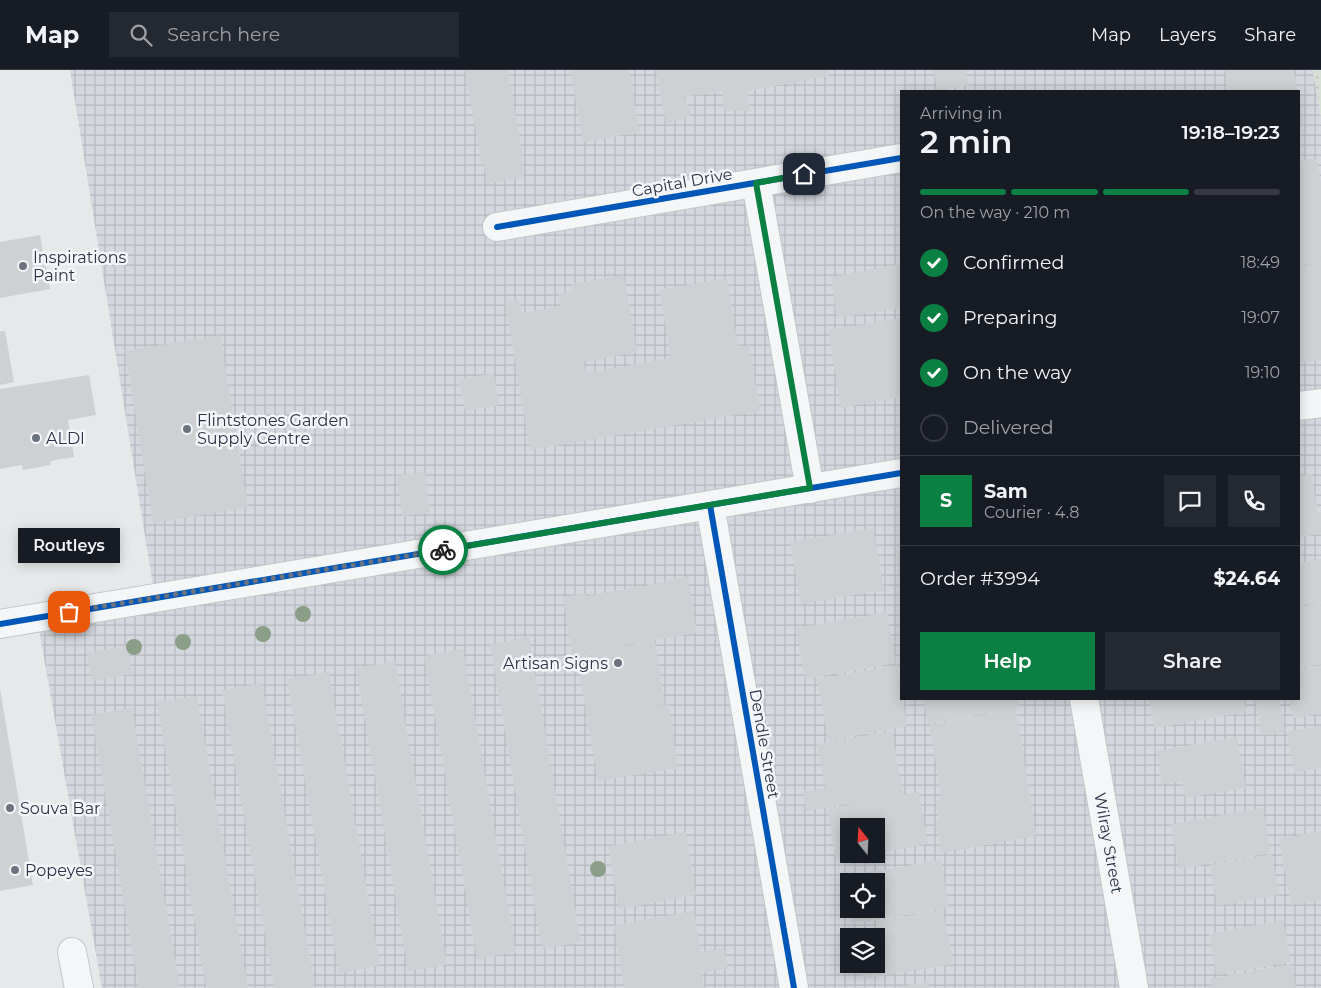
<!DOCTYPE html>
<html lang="en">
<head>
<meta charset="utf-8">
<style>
	body { margin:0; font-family:Montserrat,sans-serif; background:#242831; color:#f1f3f6; height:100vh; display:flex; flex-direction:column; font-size:19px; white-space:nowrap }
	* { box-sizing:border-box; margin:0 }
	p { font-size:16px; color:#9ea1a6 }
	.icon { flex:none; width:28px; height:28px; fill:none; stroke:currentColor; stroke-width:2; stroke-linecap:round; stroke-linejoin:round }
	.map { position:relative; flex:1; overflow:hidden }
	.drawer { position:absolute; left:900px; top:20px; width:400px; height:610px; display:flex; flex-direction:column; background:#171b24; border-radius:0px; box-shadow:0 2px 12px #0003 }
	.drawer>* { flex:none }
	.needle { width:32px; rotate:342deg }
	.buttons { position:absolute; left:840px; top:748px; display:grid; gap:10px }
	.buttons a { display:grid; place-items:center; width:45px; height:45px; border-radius:0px; background:#171b24; box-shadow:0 2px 12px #0003; font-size:25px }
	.pin { position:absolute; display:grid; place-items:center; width:42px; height:42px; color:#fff; margin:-21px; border-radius:10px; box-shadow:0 2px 8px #0006 }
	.courier { position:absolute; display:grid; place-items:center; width:50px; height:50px; margin:-25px; border:4px solid #0b8043; border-radius:50%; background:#fff; color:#222; box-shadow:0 1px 6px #0007 }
	.bubble { position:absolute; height:35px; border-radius:0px; background:#171b24; box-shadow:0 2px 12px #0003; font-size:16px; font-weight:600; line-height:35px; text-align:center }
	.summary em { font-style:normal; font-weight:600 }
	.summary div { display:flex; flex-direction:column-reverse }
	.summary { display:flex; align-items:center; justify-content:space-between; height:85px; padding:0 20px }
	h1 { font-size:32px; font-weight:600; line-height:38px }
	.bar { display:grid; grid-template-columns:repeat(4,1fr); gap:8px 5px; align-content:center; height:60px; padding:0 20px }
	.bar i { height:6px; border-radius:4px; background:#363941 }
	.bar .selected { background:#0b8043 }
	.bar p { grid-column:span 4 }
	.line { display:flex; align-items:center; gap:12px; padding:0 20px; border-top:1px solid #363941 }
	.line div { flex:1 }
	.round { display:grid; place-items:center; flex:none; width:52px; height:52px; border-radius:0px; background:#242831 }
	ol { padding:0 20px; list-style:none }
	li { display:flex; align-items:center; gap:15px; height:55px }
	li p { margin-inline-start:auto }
	li .icon { padding:5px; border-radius:50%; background:#0b8043; color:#fff; stroke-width:4 }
	li:last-child { color:#9ea1a6 }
	li i { width:28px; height:28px; border:2px solid #363941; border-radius:50% }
	.primary-button { display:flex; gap:10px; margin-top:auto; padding:10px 20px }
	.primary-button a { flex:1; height:58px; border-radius:0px; background:#0b8043; color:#fff; font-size:20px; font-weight:600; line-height:58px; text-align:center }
	.primary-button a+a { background:#242831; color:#f1f3f6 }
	header { display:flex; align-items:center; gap:30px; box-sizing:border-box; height:70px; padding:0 25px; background:#171b24; border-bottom:1px solid #363941 }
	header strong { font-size:24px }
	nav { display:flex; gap:28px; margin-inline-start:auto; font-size:18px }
	.search { width:350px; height:45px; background:#242831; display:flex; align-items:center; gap:12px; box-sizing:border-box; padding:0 18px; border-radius:0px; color:#9ea1a6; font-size:19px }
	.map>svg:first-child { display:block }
	.industrial { fill:url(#industrial-grid); fill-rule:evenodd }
	.park { fill:url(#park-dots) }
	.building { fill:#ced0d3 }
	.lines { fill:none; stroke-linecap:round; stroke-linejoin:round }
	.minor-casing { stroke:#c4c6c8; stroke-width:30 }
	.minor { stroke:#f5f6f7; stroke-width:28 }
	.cycleway-casing { stroke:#f4f6f9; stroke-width:9 }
	.cycleway { stroke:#0057b8; stroke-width:6 }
	.tree { fill:#8a9e88 }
	.done { stroke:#6c737f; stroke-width:5; stroke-dasharray:0 9 }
	.route { stroke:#0b8043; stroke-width:6 }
	.poi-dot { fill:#6c737f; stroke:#f4f6f9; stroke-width:2 }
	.labels { text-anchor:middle; stroke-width:5; stroke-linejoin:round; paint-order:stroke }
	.street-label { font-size:16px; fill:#2b3445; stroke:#f4f6f9 }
	.poi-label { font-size:16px; fill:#2b3445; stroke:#f4f6f9; text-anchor:start }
</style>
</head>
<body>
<header>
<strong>Map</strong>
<div class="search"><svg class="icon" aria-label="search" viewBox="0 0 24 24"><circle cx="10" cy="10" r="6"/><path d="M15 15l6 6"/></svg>Search here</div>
<nav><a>Map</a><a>Layers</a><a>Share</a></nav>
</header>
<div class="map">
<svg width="1321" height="918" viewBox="0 0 1321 918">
	<defs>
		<pattern id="industrial-grid" width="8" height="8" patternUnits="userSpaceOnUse" patternTransform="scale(1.25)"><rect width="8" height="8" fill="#d4d7dd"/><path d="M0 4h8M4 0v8" fill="none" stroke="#b6b9bf"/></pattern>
		<pattern id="park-dots" width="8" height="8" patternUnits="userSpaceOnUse" patternTransform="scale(1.25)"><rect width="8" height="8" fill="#d6ded6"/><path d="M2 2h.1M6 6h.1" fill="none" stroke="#b8bfb9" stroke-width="1.8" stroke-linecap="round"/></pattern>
	</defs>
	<rect width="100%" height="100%" fill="#e6e8ea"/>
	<path class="industrial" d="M70 0H1313L1321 47V918H102L37 548 155 528ZM901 21H1299V629H901ZM849 756H876V784H849ZM849 811H876V839H849ZM849 866H876V894H849Z"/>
	<path class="park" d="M1313 0H1321V47Z"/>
	<path class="building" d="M465 0H508L523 87 521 88 524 107 487 114 484 94 482 95Z
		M570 0H629L640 62 583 72Z
		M656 0H828L829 6 747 21 750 41 723 40V21L684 27 692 45 666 55Z
		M934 0H966L969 15 937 21Z
		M1225 0H1294L1298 21H1228Z
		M1299 33 1303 54 1299 55Z
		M1317 88 1321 114V192L1299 196V91Z
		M40 165 50 219 0 228V172Z
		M1321 193V290L1299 293V197Z
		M901 194V238L837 248 831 207Z
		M624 205 637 282 585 292 573 223 586 303 671 288 659 220 727 208 738 277 749 275 760 341 530 380 505 232 519 230 521 243 561 236 558 224 573 221 572 214Z
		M901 248V327L841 338 828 260Z
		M0 261H5L14 312 0 315Z
		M220 265 248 437 153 453 125 281Z
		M494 303 499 335 465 341 459 310Z
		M89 305 96 345 68 350 74 387 50 391 51 395 23 400 22 395 0 399V319Z
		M425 402 430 443 402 446 397 405Z
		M1311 404 1318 443 1321 442V463L1299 468V406Z
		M873 458 884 520 801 534 790 472Z
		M901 480V507H900L896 481Z
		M1321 489V532L1299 536V493Z
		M688 506 697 563 572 584 563 527 585 523 586 526 644 516Z
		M1321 533V594L1299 598V537Z
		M887 542 896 593 805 609 796 558Z
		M529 567 581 872 542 879 490 574Z
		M655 571 665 634 647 638 668 634 679 698 598 711 576 584Z
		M127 576 132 604 92 611 87 583Z
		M463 579 516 882 477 889 424 586Z
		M395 591 447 895 408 901 356 598Z
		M897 595 907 656 828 671 817 609Z
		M1321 595V644L1293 648 1289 629H1299V599Z
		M329 602 380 895 339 903 287 609Z
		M262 613 315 918H274L222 620Z
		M0 619 33 815 0 821Z
		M197 626 248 918H206L157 632Z
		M923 629H1018L1019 638 928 654Z
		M1149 629H1244L1246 642 1154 658Z
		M1255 629H1279L1285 662 1261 665Z
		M132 638 180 918H139L91 645Z
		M1016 639 1036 766 941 783 935 752 939 751 935 731 940 730V718L929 655Z
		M1321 656V698L1294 703 1287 662Z
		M892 661 903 725 919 722 928 774 876 783V756H849V784L868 785 836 790 827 739 891 727 806 741 803 722 825 718 817 674Z
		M1237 667 1246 718 1185 728 1182 711 1162 714 1157 681Z
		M1263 738 1271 783 1179 799 1171 754Z
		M1321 761V830L1291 835 1279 769Z
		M686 762 696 825 619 839 608 776Z
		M1272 784 1279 825 1217 836 1210 795Z
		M941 790 949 838 852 854 850 842 853 841V839H876V811H848L847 806Z
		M943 840 953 894 863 909 860 894H876V885L882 884 876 851Z
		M694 841 701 882 724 878 728 898 702 903 704 918H624L614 855Z
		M1283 850 1291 892 1216 905 1209 864Z
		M1291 894 1296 918H1212L1210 909Z
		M929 911 930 918H898V917Z"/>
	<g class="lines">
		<defs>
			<path id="minor" d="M756 113 810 419
				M497 157 901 88
				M1299 336 1321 333
				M710 435 794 918
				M0 554 901 403
				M1084 629 1134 918
				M72 882 79 918"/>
		</defs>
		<use href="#minor" class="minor-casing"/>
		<use href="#minor" class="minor"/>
		<defs>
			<path id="cycleway" d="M497 157 901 88
				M710 435 794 918
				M0 554 901 403"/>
		</defs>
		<use href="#cycleway" class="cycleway-casing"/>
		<use href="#cycleway" class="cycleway"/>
	</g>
	<g class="tree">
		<circle cx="303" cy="544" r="8"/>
		<circle cx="263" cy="564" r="8"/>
		<circle cx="183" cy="572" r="8"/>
		<circle cx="134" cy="577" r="8"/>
		<circle cx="598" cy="799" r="8"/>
	</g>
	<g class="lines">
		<path class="done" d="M69 542 443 480"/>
		<path class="route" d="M443 480 810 418 756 113 804 104"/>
	</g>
	<g class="poi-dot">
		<circle cx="23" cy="196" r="5"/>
		<circle cx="187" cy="359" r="5"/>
		<circle cx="36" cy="368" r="5"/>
		<circle cx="618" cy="593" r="5"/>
		<circle cx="10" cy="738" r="5"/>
		<circle cx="15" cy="800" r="5"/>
	</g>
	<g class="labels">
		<g class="street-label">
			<text transform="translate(682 112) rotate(-10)" y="6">Capital Drive</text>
			<text transform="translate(765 674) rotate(80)" y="6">Dendle Street</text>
			<text transform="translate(1109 773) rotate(80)" y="6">Wilray Street</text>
		</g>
		<g class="poi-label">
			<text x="33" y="193">Inspirations<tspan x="33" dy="18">Paint</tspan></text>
			<text x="197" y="356">Flintstones Garden<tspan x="197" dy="18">Supply Centre</tspan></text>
			<text x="46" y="374">ALDI</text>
			<text x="608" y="599" text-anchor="end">Artisan Signs</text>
			<text x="20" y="744">Souva Bar</text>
			<text x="25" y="806">Popeyes</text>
		</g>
	</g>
</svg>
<div class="buttons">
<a><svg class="needle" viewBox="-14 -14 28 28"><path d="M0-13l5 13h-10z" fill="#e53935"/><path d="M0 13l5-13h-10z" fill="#9ea1a6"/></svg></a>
<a><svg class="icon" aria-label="locate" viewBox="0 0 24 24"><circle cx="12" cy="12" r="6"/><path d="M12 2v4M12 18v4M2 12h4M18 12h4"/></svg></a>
<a><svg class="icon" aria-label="layers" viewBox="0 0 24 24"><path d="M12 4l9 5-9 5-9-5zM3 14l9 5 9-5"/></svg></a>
</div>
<div class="pin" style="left:69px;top:542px;background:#ea580c"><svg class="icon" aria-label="bag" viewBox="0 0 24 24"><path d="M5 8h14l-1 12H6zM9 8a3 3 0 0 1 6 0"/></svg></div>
<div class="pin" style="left:804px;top:104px;background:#1f2937"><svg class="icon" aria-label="home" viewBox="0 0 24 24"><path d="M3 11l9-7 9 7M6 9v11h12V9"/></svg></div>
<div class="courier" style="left:443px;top:480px"><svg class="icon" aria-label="bike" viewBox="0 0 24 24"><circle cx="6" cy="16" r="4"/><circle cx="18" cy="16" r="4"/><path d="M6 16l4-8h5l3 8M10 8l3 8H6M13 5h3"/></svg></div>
<div class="bubble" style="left:18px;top:458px;width:102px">Routleys</div>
<section class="drawer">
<div class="summary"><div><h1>2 min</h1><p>Arriving in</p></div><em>19:18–19:23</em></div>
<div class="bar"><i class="selected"></i><i class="selected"></i><i class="selected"></i><i></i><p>On the way · 210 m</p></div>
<ol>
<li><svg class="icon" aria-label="check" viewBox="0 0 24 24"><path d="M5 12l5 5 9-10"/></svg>Confirmed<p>18:49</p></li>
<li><svg class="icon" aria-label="check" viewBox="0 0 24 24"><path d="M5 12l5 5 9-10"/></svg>Preparing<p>19:07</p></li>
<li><svg class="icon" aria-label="check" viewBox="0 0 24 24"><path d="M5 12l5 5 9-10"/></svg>On the way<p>19:10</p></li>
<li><i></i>Delivered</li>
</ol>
<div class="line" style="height:90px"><b class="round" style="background:#0b8043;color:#fff">S</b><div><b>Sam</b><p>Courier · 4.8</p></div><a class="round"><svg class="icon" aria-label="chat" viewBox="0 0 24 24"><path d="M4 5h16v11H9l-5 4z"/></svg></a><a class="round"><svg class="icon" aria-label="phone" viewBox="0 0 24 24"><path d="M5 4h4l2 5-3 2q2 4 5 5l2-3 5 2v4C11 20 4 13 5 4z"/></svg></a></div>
<div class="line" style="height:65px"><div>Order #3994</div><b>$24.64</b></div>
<div class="primary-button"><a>Help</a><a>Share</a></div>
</section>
</div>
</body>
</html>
